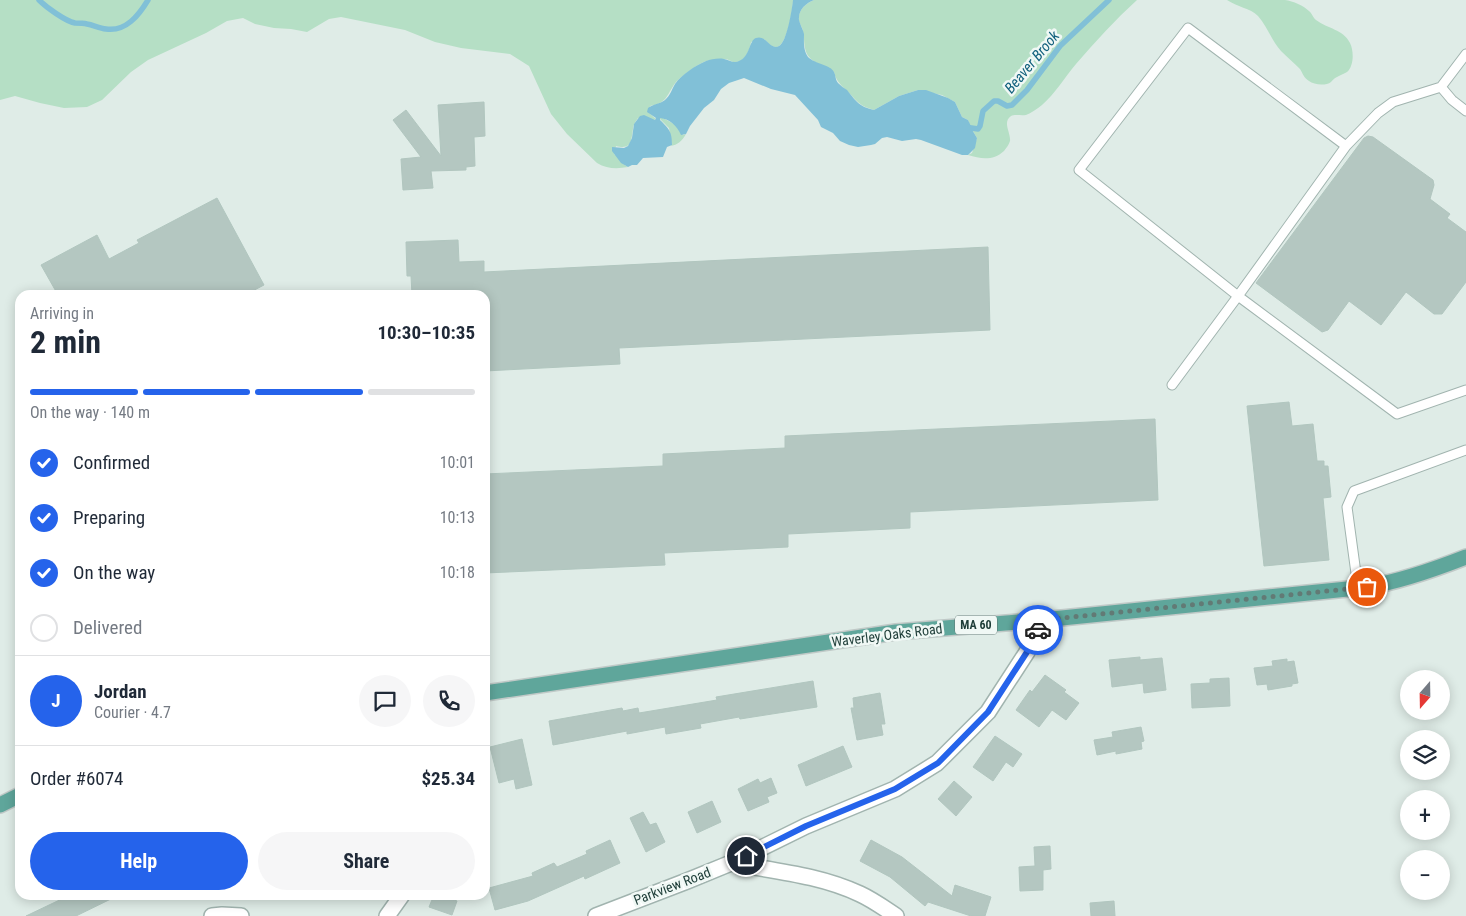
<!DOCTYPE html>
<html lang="en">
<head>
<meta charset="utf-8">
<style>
	body { margin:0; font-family:"Roboto Condensed",sans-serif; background:#f6f6f7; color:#1f2937; height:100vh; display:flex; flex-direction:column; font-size:19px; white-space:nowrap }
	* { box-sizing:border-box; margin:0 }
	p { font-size:16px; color:#747a83 }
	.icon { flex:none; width:28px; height:28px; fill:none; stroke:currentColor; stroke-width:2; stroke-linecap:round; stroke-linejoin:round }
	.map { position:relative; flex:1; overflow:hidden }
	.sheet { position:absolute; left:15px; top:290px; width:475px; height:610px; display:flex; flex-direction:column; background:#fff; border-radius:15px; box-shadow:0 2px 12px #0003 }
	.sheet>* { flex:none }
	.needle { width:32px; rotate:200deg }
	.fabs { position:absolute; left:1400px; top:670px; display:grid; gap:10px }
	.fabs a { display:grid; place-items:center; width:50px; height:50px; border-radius:50%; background:#fff; box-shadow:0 2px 12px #0003; font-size:25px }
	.pin { position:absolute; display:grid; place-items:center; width:42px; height:42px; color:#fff; margin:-21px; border:2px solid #fff; border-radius:50%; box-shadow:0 1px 5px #0007 }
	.courier { position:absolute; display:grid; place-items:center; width:50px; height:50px; margin:-25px; border:4px solid #2563eb; border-radius:50%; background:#fff; color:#222; box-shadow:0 1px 6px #0007 }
	.overview em { font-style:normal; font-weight:700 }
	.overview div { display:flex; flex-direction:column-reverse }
	.overview { display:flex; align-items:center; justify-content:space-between; height:85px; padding:0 15px }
	h1 { font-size:32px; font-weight:700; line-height:38px }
	.bar { display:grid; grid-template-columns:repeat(4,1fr); gap:8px 5px; align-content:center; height:60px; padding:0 15px }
	.bar i { height:6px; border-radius:4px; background:#e0e1e3 }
	.bar .current { background:#2563eb }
	.bar p { grid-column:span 4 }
	.line { display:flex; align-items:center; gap:12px; padding:0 15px; border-top:1px solid #e0e1e3 }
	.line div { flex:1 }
	.round { display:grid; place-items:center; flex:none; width:52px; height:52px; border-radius:26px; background:#f6f6f7 }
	ol { padding:0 15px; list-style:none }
	li { display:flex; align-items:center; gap:15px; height:55px }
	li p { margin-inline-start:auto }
	li .icon { padding:5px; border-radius:50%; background:#2563eb; color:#fff; stroke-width:4 }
	li:last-child { color:#747a83 }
	li i { width:28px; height:28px; border:2px solid #e0e1e3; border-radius:50% }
	.action { display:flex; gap:10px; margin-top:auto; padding:10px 15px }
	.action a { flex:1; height:58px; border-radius:30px; background:#2563eb; color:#fff; font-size:20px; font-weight:700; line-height:58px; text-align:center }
	.action a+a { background:#f6f6f7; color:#1f2937 }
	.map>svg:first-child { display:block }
	.green { fill:#b5dfc5 }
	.water { fill:#81c0d7 }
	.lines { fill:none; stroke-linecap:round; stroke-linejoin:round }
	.stream { stroke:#81c0d7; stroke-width:5.5 }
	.building { fill:#b4c7c1; stroke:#b1c6bf }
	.service-casing { stroke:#a1b4af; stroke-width:11 }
	.minor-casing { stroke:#a1b4af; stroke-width:18 }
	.primary-casing { stroke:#c0c9c7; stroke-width:18 }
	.service { stroke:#fff; stroke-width:9 }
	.minor { stroke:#fff; stroke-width:15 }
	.primary { stroke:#5fa69b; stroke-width:15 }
	.done { stroke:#627a75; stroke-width:5; stroke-dasharray:0 9 }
	.route { stroke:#2563eb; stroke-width:6 }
	.labels { text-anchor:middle; stroke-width:5; stroke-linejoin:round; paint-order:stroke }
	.shield { fill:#f0f8f5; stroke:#5d7571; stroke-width:1 }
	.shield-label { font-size:12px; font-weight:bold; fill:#1e3d38 }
	.street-label { font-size:14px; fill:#1e3d38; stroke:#f0f8f5 }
	.water-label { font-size:15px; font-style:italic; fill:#13617e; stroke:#f0f8f5 }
</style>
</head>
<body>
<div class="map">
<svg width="1466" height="916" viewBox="0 0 1466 916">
	<rect width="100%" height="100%" fill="#dfece7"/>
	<path class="green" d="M0 0H793C793 9 787 45 777 47 771 48 768 42 764 39L751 42C750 49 745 62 736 62 732 63 729 59 725 59 720 59 711 60 706 61 698 64 683 75 677 81 667 92 669 103 650 106L649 113 656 119 654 120 638 118C636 121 633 125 633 129 631 141 632 150 616 146L614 154C620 158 621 164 628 167 617 169 607 169 597 163L567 134 551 114 529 66 510 54 461 48 435 42 405 30 341 17 329 19 307 32 291 29 274 28 255 24 243 18 227 21 206 33 148 60 131 72 102 100 87 107 64 108 40 103 15 96 0 100Z
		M814 0H1137C1115 20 1095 42 1076 64 1065 77 1055 94 1042 105 1037 109 1031 113 1026 115 1021 116 1015 114 1011 116 1002 122 1011 133 1010 141 1009 145 1006 148 1004 151 993 161 981 159 968 155L972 153 977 138 971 128 968 120 962 117 955 102 942 95 918 90 899 96 874 110C857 105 857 100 845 89 839 83 836 80 834 72 827 68 816 64 810 58 803 51 805 41 803 32 803 28 800 25 799 21 797 11 806 3 814 0Z
		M1227 0C1240 0 1253 0 1266 0 1272 0 1279 0 1285 0 1293 1 1304 6 1309 11 1312 13 1313 18 1316 20 1328 29 1343 29 1350 43 1354 51 1354 66 1347 72 1344 74 1340 75 1337 77 1334 78 1333 80 1331 82 1326 86 1314 85 1309 81 1304 78 1303 74 1300 69 1294 63 1287 57 1281 51 1272 41 1267 26 1258 16 1250 8 1237 7 1227 0Z
		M661 117 676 125 683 135 686 134C682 141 678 145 670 146L672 145 669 128 660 119V118Z"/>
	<path class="water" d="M793 0H814C806 3 798 10 799 20 800 25 803 29 804 34 804 42 803 50 808 57 815 64 831 65 834 72 836 76 835 79 838 83 841 86 844 88 847 90 857 102 858 106 874 110L899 96 918 90H926L948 98 955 102 962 117 968 120 970 124 971 128 977 138 975 148 968 155H962L921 140 916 139 902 141 887 137 882 138 875 144 871 145 858 147 849 145 840 141 833 133 821 127 818 120 795 95 771 89 744 78 729 83 721 89 714 100 704 108 690 126 686 134 681 135C677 126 670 119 660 118V120C669 129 672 131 672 145L667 147 663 157 643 158 637 165H632L628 167 621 163 612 151V147L624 148 628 146 632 138 634 124 640 116 644 115 655 120 656 118 647 112 648 108C653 104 660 104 665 100 670 96 672 89 675 84 682 74 695 66 706 61 711 59 719 58 724 59 729 60 734 64 739 61 750 57 749 40 756 38 766 34 770 51 779 46 787 42 792 9 793 0Z"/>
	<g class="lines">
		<path class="stream" d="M39 0C46 7 65 21 75 23 79 23 83 23 87 24 93 25 99 28 106 29 126 32 139 15 148 0
			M965 127 978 129 980 126 983 111 994 101H998L1007 106 1012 105 1027 90 1060 46 1109 0"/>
	</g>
	<path class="building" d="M484 102 485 136 474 137 475 166 466 167V170L431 171 433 188 403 190 401 159 421 157 393 120 406 110 441 156 438 105Z
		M1368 136 1373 137 1433 180 1434 185 1430 199 1450 214 1447 218 1466 232V282L1442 314H1434L1406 292 1381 325 1349 301 1328 330 1322 332 1256 283 1364 138Z
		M217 198 264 285 245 295H58L41 265 97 235 109 259 139 243 137 240Z
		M458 240 459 262 484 261V272L988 247 990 330 619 348 620 364 485 371V295H412L411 276H407L406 242Z
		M1289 402 1292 426 1313 424 1317 461H1324V466H1328L1331 497 1323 498 1329 560 1264 566 1247 406Z
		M1155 419 1158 500 910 512V528L788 534V547L664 553 665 565 485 573V474L663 466V454L785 448V436Z
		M1140 657V660L1162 658 1166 690 1144 693 1143 683 1112 687 1109 660Z
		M1287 659V662L1294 661 1298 683 1292 684V686L1268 690 1267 684 1257 685 1254 668 1273 666 1272 661Z
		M1045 675 1066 690 1064 692 1079 703 1066 720 1052 710 1039 727 1016 710 1030 690 1032 692Z
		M1229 678 1230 706 1192 708 1191 684 1210 683V679Z
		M813 681 817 707 740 719 739 717 700 724 701 728 666 734 665 727 627 734V731L553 745 549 721 622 708 623 711 638 708 639 713 717 700 716 697Z
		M880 693 885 724H881L883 735 857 740 851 708H854L853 698Z
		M1141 727 1144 741 1141 742 1142 749 1116 754V751L1097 755 1094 740 1113 737 1112 732Z
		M995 736 1022 754 1013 767 1006 762 993 781 973 767Z
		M522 739 532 785 516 789 514 779 499 783 490 747Z
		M843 746 852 767 806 786 798 765Z
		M771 778 777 793 767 797 769 802 748 811 738 789 758 779 760 783Z
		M954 781 972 797 956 816 938 799Z
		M712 801 721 822 697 833 688 812Z
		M643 812 650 825 656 823 665 842 646 852 630 818Z
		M610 840 620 863 585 879 584 876 528 901 495 910 489 888 533 876 532 873 554 863 557 867 587 854 586 851Z
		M871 840 902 857 952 896 955 885 991 897 985 916H971L928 902 925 906 890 877 860 861Z
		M1050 846 1051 869 1043 870V890L1020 891 1019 867 1035 866 1034 847Z
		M70 895H119L76 916H26Z
		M434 895H453L451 899 457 901 452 915 429 907Z
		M1114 901 1115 916H1091L1090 903Z"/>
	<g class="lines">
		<defs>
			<path id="service" d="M1466 54 1441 87 1452 100 1466 111
				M1346 146 1238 296 1079 170 1188 28 1346 146 1378 113 1393 102 1441 87
				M1172 385 1238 296 1397 414 1466 390
				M1358 588 1347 507 1354 491 1466 450"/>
			<path id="minor" d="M731 863C774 871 820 875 860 894 873 900 884 908 896 916
				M212 916 222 915 241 916
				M387 916 402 895
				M596 916 687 881 731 863 806 826 895 789 937 763 988 712 1027 652 1042 620"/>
			<path id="primary" d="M485 693 896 632 1042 620 1367 587C1402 581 1433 570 1466 557
				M0 805 20 795"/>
		</defs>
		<use href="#service" class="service-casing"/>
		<use href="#minor" class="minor-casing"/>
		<use href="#primary" class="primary-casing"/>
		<use href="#service" class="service"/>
		<use href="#minor" class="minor"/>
		<use href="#primary" class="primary"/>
	</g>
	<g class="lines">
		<path class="done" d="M1038 630 1042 620 1367 587"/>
		<path class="route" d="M746 856 806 826 895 789 938 763 988 712 1027 652 1038 630"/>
	</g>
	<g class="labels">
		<rect class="shield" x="955" y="615.5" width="42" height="19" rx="4"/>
		<g class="shield-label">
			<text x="976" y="629">MA 60</text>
		</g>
		<g class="street-label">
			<text transform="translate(887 635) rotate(-7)" y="5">Waverley Oaks Road</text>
			<text transform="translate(672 886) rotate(-21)" y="5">Parkview Road</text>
		</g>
		<g class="water-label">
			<text transform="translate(1032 62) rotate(-50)" y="5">Beaver Brook</text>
		</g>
	</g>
</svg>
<div class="fabs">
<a><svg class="needle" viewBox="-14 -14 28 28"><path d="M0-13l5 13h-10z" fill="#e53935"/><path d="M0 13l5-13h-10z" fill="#747a83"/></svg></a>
<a><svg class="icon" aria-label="layers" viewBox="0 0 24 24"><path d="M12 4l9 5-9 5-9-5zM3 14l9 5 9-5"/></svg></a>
<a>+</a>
<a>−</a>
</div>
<div class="pin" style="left:1367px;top:587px;background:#ea580c"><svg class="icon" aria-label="bag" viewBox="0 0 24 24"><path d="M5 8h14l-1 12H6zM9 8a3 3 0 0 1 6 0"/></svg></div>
<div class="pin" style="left:746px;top:856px;background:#1f2937"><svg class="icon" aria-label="home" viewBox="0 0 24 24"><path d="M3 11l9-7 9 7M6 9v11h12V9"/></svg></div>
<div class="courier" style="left:1038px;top:630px"><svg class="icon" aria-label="car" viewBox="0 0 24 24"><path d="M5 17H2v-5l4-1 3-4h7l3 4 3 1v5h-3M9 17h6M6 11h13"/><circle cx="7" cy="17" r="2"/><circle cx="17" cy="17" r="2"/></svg></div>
<section class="sheet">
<div class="overview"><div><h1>2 min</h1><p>Arriving in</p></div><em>10:30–10:35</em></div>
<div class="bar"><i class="current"></i><i class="current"></i><i class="current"></i><i></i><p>On the way · 140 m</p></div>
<ol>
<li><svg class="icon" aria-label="check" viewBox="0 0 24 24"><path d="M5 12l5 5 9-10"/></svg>Confirmed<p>10:01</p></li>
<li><svg class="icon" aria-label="check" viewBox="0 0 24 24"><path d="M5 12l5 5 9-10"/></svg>Preparing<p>10:13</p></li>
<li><svg class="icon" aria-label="check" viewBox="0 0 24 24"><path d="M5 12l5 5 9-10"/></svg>On the way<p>10:18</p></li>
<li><i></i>Delivered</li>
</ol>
<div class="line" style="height:90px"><b class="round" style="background:#2563eb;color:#fff">J</b><div><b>Jordan</b><p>Courier · 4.7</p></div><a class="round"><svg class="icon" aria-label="chat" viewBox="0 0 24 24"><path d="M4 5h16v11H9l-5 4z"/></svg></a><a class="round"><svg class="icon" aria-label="phone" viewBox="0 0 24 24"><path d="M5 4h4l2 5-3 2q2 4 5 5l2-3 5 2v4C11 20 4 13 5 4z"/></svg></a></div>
<div class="line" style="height:65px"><div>Order #6074</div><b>$25.34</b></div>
<div class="action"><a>Help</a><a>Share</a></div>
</section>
</div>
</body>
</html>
